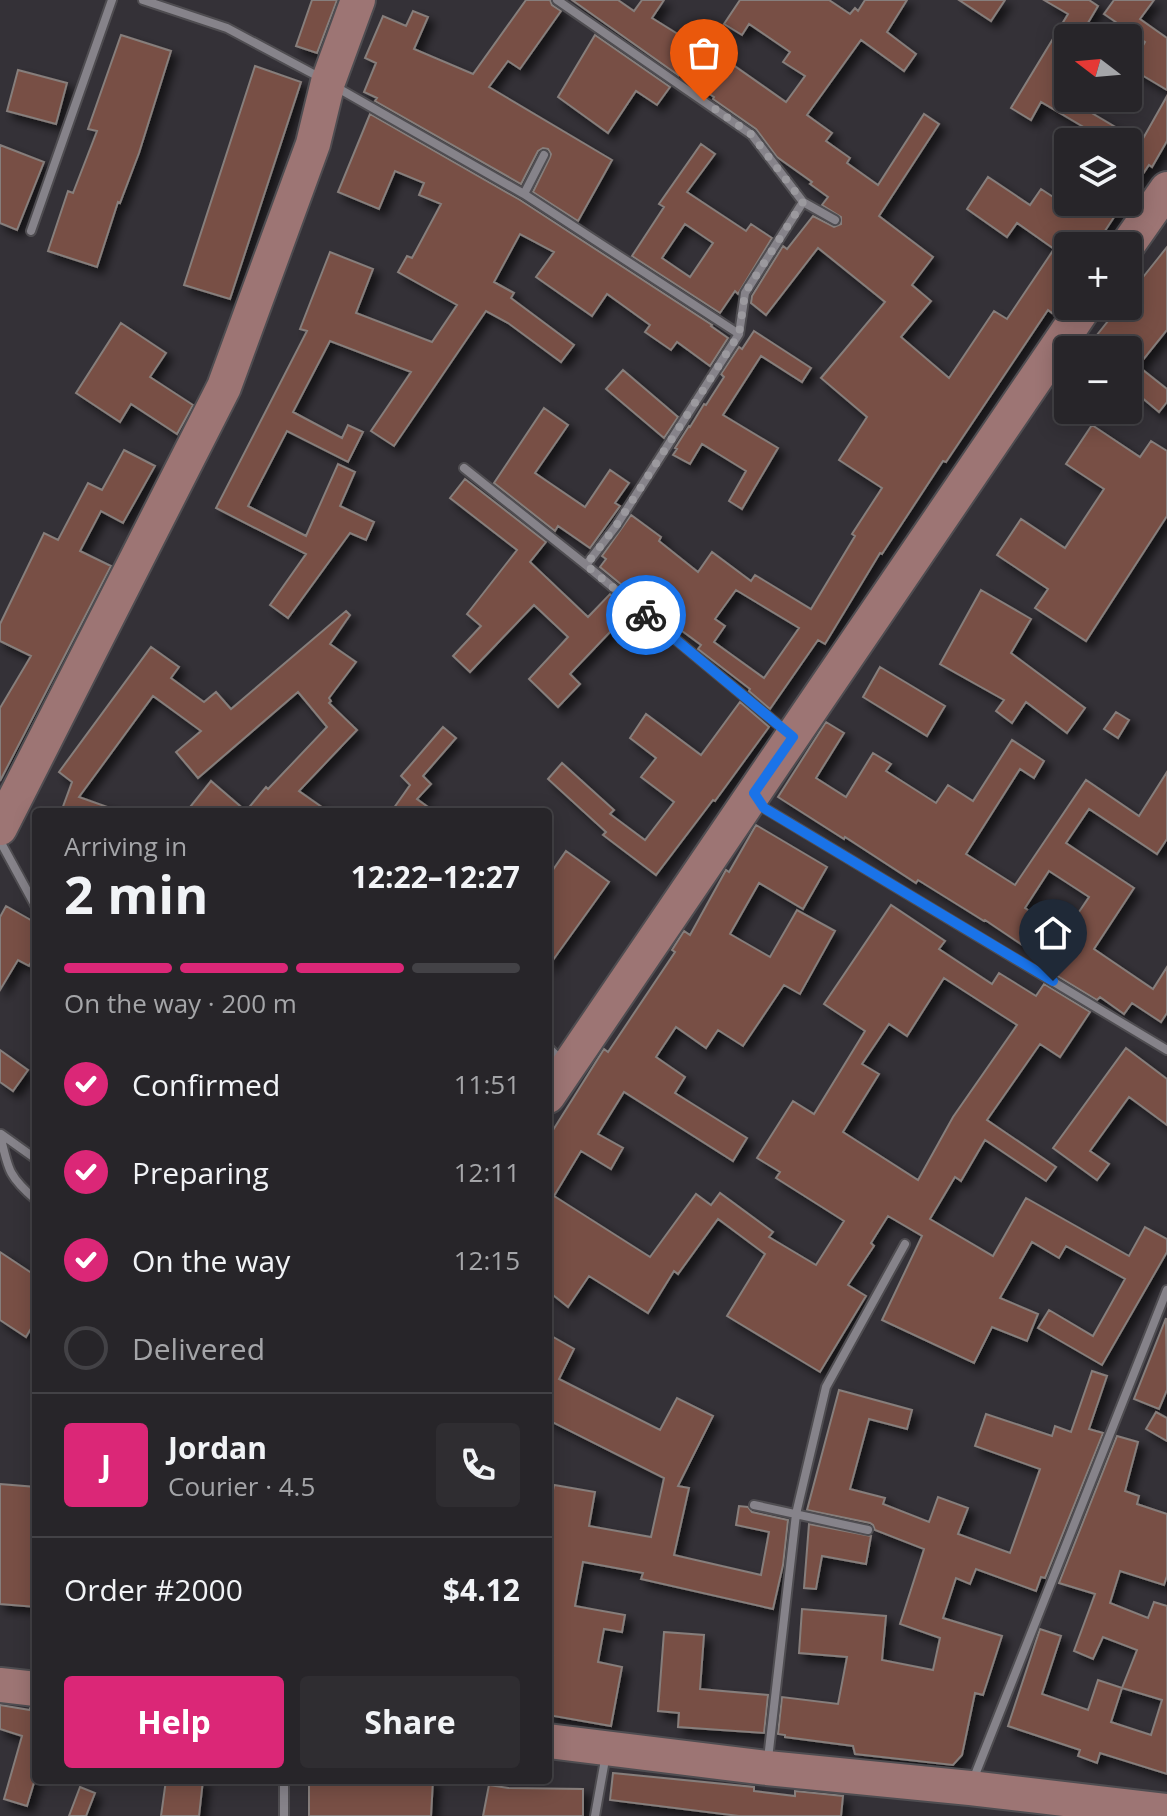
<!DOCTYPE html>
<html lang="en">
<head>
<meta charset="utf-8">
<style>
	body { margin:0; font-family:"Open Sans",sans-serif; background:#2f2d31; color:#f1f3f6; height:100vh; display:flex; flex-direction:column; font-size:30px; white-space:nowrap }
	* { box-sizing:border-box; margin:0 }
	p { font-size:26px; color:#a4a5a8 }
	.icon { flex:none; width:44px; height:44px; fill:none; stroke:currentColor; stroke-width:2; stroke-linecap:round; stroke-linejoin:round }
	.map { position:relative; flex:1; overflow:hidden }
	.drawer { position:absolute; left:32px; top:808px; width:520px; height:976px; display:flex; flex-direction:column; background:#272529; border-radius:8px; box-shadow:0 4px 20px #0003,0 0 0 2px #434246 }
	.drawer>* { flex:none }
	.needle { width:52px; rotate:286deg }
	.tools { position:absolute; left:1054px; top:24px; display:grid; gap:16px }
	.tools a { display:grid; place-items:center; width:88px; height:88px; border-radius:8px; background:#272529; box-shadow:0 4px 20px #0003,0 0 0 2px #434246; font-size:40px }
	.pin { position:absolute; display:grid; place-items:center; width:68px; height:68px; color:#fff; margin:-82px -34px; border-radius:50% 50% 50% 0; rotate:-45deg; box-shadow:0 0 8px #0007 }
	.pin .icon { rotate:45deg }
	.courier { position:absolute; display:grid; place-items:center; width:80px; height:80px; margin:-40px; border:6px solid #1a73e8; border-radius:50%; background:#fff; color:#222; box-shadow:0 2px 10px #0007 }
	.headline em { font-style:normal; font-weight:700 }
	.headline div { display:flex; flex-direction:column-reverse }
	.headline { display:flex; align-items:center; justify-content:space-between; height:136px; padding:0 32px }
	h1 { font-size:52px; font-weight:700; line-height:60px }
	.bar { display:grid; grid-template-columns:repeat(4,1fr); gap:12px 8px; align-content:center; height:96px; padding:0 32px }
	.bar i { height:10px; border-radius:6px; background:#434246 }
	.bar .active { background:#db2777 }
	.bar p { grid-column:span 4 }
	.line { display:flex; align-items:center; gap:20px; padding:0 32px; border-top:2px solid #434246 }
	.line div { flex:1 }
	.round { display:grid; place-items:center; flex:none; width:84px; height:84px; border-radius:8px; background:#2f2d31 }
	ol { padding:0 32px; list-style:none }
	li { display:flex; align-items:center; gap:24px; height:88px }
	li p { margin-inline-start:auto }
	li .icon { padding:8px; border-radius:50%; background:#db2777; color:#fff; stroke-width:4 }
	li:last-child { color:#a4a5a8 }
	li i { width:44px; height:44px; border:4px solid #434246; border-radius:50% }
	.button { display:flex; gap:16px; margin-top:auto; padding:16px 32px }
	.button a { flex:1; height:92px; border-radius:8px; background:#db2777; color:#fff; font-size:32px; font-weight:700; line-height:92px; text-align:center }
	.button a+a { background:#2f2d31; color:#f1f3f6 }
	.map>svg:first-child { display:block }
	.building { fill:#784f44; stroke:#867e7b; stroke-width:2; fill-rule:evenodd; filter:url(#shadow) }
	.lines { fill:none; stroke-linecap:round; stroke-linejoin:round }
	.street-casing { stroke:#4f4d51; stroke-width:12 }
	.secondary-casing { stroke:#4f4d51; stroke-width:38 }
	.street { stroke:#86838a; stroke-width:8 }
	.secondary { stroke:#9d7574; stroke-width:34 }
	.done { stroke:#9b999e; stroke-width:8; stroke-dasharray:0 14.4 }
	.route { stroke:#1a73e8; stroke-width:10 }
</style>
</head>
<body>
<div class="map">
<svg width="1167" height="1816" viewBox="0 0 1167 1816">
	<defs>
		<filter id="shadow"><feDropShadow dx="6" dy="6" stdDeviation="4" flood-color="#0009"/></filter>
	</defs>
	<rect width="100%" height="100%" fill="#343137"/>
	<path class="building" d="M312 0H337L317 53 296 46Z
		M526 0H550L552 5 561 11 520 69 508 61 489 87 612 160 578 221 533 192 550 157 551 154 548 149 543 148 538 151 521 184 375 101 377 98 364 92 376 63 365 58 383 16 406 26 413 11 428 17 414 49 473 74Z
		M572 0H618L634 11 642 0H664L652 18 707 52 709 48 786 102 805 76 783 62 790 52 749 24 742 35 724 24 740 0H829L850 14 855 8 858 11 865 0H907L887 32 916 54 904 71 861 40 807 115 832 133 826 141 850 158 847 163 878 185 924 114 939 124 879 216 933 257 912 285 931 301 901 337 949 378 994 311 1007 319 1054 249 1017 223 1007 237 967 209 988 177 1030 205 1041 189 1073 210 1079 202H1124L1095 246H1068V290L1052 313 1048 310 946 462 943 461 882 554 880 553 825 644 818 640 770 709 749 691 750 689 698 649 701 645 640 600 600 567 606 559 602 556 631 515 661 537 659 541 698 572 712 552 751 581 755 575 811 609 855 536 852 534 882 488 839 460 867 417 821 378 885 302 818 248 766 315 751 303 752 296 783 246 787 249 813 216 834 227 841 224V217L822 205 828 197 810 184 812 182 777 157 756 129 713 99 714 97 678 74V75ZM736 590 799 628 764 678 714 642 725 626 715 619Z
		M959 0H1005L991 21Z
		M1044 0H1089L1098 6 1079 38H1068V56L1055 76 1068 84V99L1141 142 1167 96V141L1152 167 1149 165 1128 196V142H1109L1041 102 1031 120 1011 108 1068 14Z
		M1114 0H1154L1140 19 1167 38V90L1130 68 1145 42 1104 14Z
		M121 35 171 51 139 153 120 203 118 202 97 267 48 251 68 191 73 193 97 131 88 129Z
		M595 35 670 87 657 105 636 91 608 133 558 97Z
		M255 66 301 82 230 299 184 285Z
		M18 70 67 83 56 124 7 111Z
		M370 114 520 200 712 325 711 326 728 338 710 366 677 342 671 350 645 332 650 325 607 294 592 316 536 277 554 252 520 234 494 282 514 293 511 298 574 345 561 362 508 323 486 311 394 446 371 431 411 372 330 341 293 412 342 438 348 425 363 432 348 462 287 431 248 506 306 536 338 464 355 472 340 506 374 522 366 540 350 533 288 618 270 605 306 554 216 508 307 331 300 329 330 252 373 269 356 313 432 342 457 305 398 272 407 256 412 258 441 204 419 195 424 183 395 171 379 209 338 192Z
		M701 144 715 154 687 192 746 231 751 224 772 238 738 294 735 291 720 313 632 256 664 207 659 204ZM685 224 713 243 690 277 662 258Z
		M0 145 44 162 17 230 0 223Z
		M1167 247V330L1138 366 1167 389V402L1159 412 1128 386V350H1085L1120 306H1128V296Z
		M121 323 166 353 150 377 193 405 177 434 131 404 120 422 76 393Z
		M754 331 811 368 802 382 761 356 723 415 778 448 742 509 729 501 746 471 702 444 690 464 673 455 677 449 675 448 689 426 690 427 704 404 706 405 724 377 721 374 739 347 742 349Z
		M623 370 678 417 664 438 606 389Z
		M544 408 568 425 535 473 585 507 610 470 629 483 615 503 620 506 590 548 558 526 555 531 494 483Z
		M1092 425 1140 457 1151 441 1167 451V516L1086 641 1035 608 1048 589 997 555 1021 519 1065 548 1104 489 1066 464Z
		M124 450 155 466 123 523 101 511 80 551 111 566 0 781V708L31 656 0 641V624L44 533 58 540 88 483 102 490Z
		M465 479 546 542 530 562 588 617 610 594 630 611 570 674 580 684 558 707 529 679 568 637 534 605 470 672 453 656 481 626 467 614 517 550 450 498Z
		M981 590 1031 619 1011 653 1085 708 1067 733 1026 702 1012 723 996 711 1004 700 940 664Z
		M346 611 350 615 330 644 356 662 329 698 331 701 329 703 357 730 299 791 329 812H186L211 781 246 811 266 787 268 789 327 727 298 692 198 778 176 752 201 731 153 696 79 797 116 810 115 812H61L72 782 59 772 151 647 179 667 171 678 204 702 216 692 231 709Z
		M880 667 945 706 927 736 863 697Z
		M740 702 769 727 715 801 713 800 656 875 603 835 606 832 548 779 562 763 614 810 610 814 645 840 674 802 641 777 656 758 630 738 646 714 701 755Z
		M1116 712 1129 720 1118 738 1104 729Z
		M826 722 844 733 816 778 846 797 873 753 891 764 886 771 936 803 948 785 973 801 1012 740 1044 761 1034 778 1020 769 966 854 1015 885 1086 780 1139 816 1167 772V839L1157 854 1089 809 1066 843 1134 888 1094 949 1153 989 1167 967V1013L1161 1022 1132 1003 1124 1014 1100 997 1097 1000 1051 972 1055 967 985 920 984 921 918 880 916 883 845 837 844 839 778 797ZM1049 871 1089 897 1064 934 1025 908Z
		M443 727 456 738 423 776 431 784 417 799 435 812H391L410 785 401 776Z
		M756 825 827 867 803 909 759 883 730 934 770 957 797 910 835 931 800 994 784 985 743 1046 718 1030 706 1048 676 1027 656 1057 685 1077 675 1093 747 1138 733 1161 624 1092 598 1134 623 1148 611 1169 581 1151 554 1196 650 1257 696 1194 711 1205 720 1193 773 1232 769 1237 816 1265 844 1221 776 1178 780 1172 757 1158 793 1101 814 1114 865 1031 824 1004 891 905 945 941 939 949 992 984 999 973 1036 996 1044 984 1090 1012 1060 1057 1040 1044 987 1120 1056 1167 1046 1181 985 1140 961 1181 955 1177 930 1219 993 1256 1026 1198 1129 1256 1145 1227 1167 1239V1252L1102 1365 1038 1328 1049 1310 1093 1336 1125 1279 1066 1246 1059 1258 1032 1242 1000 1298 1038 1314 1027 1341 992 1327 974 1363 882 1320 922 1236 888 1216 871 1243 874 1246 848 1285 866 1296 820 1372 727 1316 765 1254 718 1219 678 1274 674 1271 648 1313 589 1276 568 1307 548 1291V1138L604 1049 608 1052 675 952 672 950 684 931 690 935 726 870 729 872ZM944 978 1017 1025 953 1117 918 1180 843 1132 879 1074 862 1064 889 1024 907 1036Z
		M566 851 609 882 548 967V877Z
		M6 906 36 923V953L29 966 18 960 0 990V917Z
		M1126 1048 1167 1079V1125L1129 1097 1090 1151 1109 1164 1097 1180 1053 1148Z
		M0 1050 28 1070 13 1091 0 1082Z
		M0 1252 36 1276V1320L26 1337 0 1320Z
		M1166 1318 1167 1390 1159 1409 1134 1399Z
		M548 1334 574 1349 559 1379 660 1430 677 1398 713 1416 678 1486 689 1488 674 1555 761 1575 769 1532 736 1525 739 1506 748 1507 752 1512 788 1520 783 1565 773 1609 641 1579 643 1573 583 1562 575 1606 625 1615 622 1632 604 1629 598 1662 622 1667 611 1726 548 1715V1685L553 1656 548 1655V1517L554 1485 595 1492 589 1526 651 1537 664 1478 548 1420Z
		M1092 1371 1107 1376 1089 1429 1103 1433 1045 1578 1041 1577 1036 1591 976 1569 970 1584 956 1578 943 1618 1002 1636 983 1695 975 1693 962 1755 953 1765 855 1754 853 1746 785 1737V1735L778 1734 782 1697 838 1704 847 1657 799 1653 802 1609 886 1616 882 1660 933 1670 940 1638 900 1624 924 1549 875 1530 873 1525 870 1523 807 1510 839 1390 912 1410 907 1429 869 1419 850 1489 885 1498 883 1504 929 1522 938 1497 968 1508 958 1534 1010 1553 1040 1469 975 1446 986 1414 1052 1436 1055 1426 1071 1432Z
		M1156 1412 1167 1418V1441L1146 1429Z
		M1117 1436 1138 1442 1125 1491 1139 1496 1137 1504 1167 1514V1576L1164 1585 1120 1571 1110 1603 1148 1618 1154 1602 1167 1606V1774L1100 1753 1097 1763 1078 1756 1080 1750 1008 1726 1040 1629 1061 1636 1042 1694 1088 1710 1098 1680 1122 1688 1137 1650 1103 1637 1093 1659 1074 1651 1095 1594 1059 1583ZM1122 1688 1162 1700 1151 1735 1111 1722Z
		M0 1484 36 1487V1607L0 1604Z
		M809 1524 871 1536 866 1564 822 1556 816 1589 804 1588Z
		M664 1632 704 1635 700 1689 768 1695 764 1733 678 1727 679 1713 658 1711Z
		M0 1705 30 1710V1708L36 1709V1776L27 1806 4 1799 22 1736 0 1729Z
		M613 1773 754 1787V1791L795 1796V1791L843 1796 841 1816H739L610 1800Z
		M166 1780H203L199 1816H161Z
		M309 1780H433L431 1816H309Z
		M489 1785 508 1788 583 1789V1816H483Z
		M80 1787 95 1793 86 1816H69Z"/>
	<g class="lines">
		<defs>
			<path id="street" d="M143 0 227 28 321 78
				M557 0 752 135 803 202 745 293 739 334
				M336 87 524 194 544 155
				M524 194 739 334 616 526 586 565
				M803 202 835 220
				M31 231 112 0
				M464 468 586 565 787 732
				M759 801 764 808 1167 1050
				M0 841 36 907
				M548 1047 562 1061
				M0 1134C8 1169 8 1176 36 1200
				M1 1134 36 1159
				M754 1505 868 1530
				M768 1759 796 1514 826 1387 905 1244
				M284 1780V1816
				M973 1780 1167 1290
				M595 1816 606 1754"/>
			<path id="secondary" d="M1127 246 1167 189
				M0 828 224 387 313 144 328 82 358 0
				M548 1096 1085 306
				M0 1685 36 1689
				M548 1741 767 1768 970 1788 1167 1811"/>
		</defs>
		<use href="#street" class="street-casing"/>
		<use href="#secondary" class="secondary-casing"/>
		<use href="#street" class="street"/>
		<use href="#secondary" class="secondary"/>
	</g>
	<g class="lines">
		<path class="done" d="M646 615 586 565 616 526 739 334 745 293 803 202 752 135 704 101"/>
		<path class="route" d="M646 615 793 737 754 793 764 808 1053 981"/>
	</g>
</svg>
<div class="tools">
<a><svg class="needle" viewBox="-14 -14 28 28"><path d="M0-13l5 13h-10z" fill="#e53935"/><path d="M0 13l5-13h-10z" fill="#a4a5a8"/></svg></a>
<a><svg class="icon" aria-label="layers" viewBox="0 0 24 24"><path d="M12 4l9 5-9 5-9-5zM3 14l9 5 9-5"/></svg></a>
<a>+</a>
<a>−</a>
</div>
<div class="pin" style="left:704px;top:101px;background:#ea580c"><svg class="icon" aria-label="bag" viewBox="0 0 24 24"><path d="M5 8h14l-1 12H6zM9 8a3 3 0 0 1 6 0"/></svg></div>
<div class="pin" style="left:1053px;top:981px;background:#1f2937"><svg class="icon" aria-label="home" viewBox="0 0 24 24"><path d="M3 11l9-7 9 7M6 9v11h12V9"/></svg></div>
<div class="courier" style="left:646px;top:615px"><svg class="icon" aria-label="bike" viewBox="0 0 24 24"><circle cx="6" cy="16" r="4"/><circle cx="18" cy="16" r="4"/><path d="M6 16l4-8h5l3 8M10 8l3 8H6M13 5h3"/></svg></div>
<section class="drawer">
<div class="headline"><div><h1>2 min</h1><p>Arriving in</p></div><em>12:22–12:27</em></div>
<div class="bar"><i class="active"></i><i class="active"></i><i class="active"></i><i></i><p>On the way · 200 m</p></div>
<ol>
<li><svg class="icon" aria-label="check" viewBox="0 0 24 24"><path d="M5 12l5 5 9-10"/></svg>Confirmed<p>11:51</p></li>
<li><svg class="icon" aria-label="check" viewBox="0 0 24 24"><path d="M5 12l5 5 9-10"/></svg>Preparing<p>12:11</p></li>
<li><svg class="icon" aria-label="check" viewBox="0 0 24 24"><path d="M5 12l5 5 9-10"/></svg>On the way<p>12:15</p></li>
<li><i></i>Delivered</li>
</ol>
<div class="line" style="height:144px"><b class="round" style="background:#db2777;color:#fff">J</b><div><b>Jordan</b><p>Courier · 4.5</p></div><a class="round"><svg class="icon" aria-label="phone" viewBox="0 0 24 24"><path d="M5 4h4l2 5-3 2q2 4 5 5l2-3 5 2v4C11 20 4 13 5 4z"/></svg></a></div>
<div class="line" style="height:104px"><div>Order #2000</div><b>$4.12</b></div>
<div class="button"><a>Help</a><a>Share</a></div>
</section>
</div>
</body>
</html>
